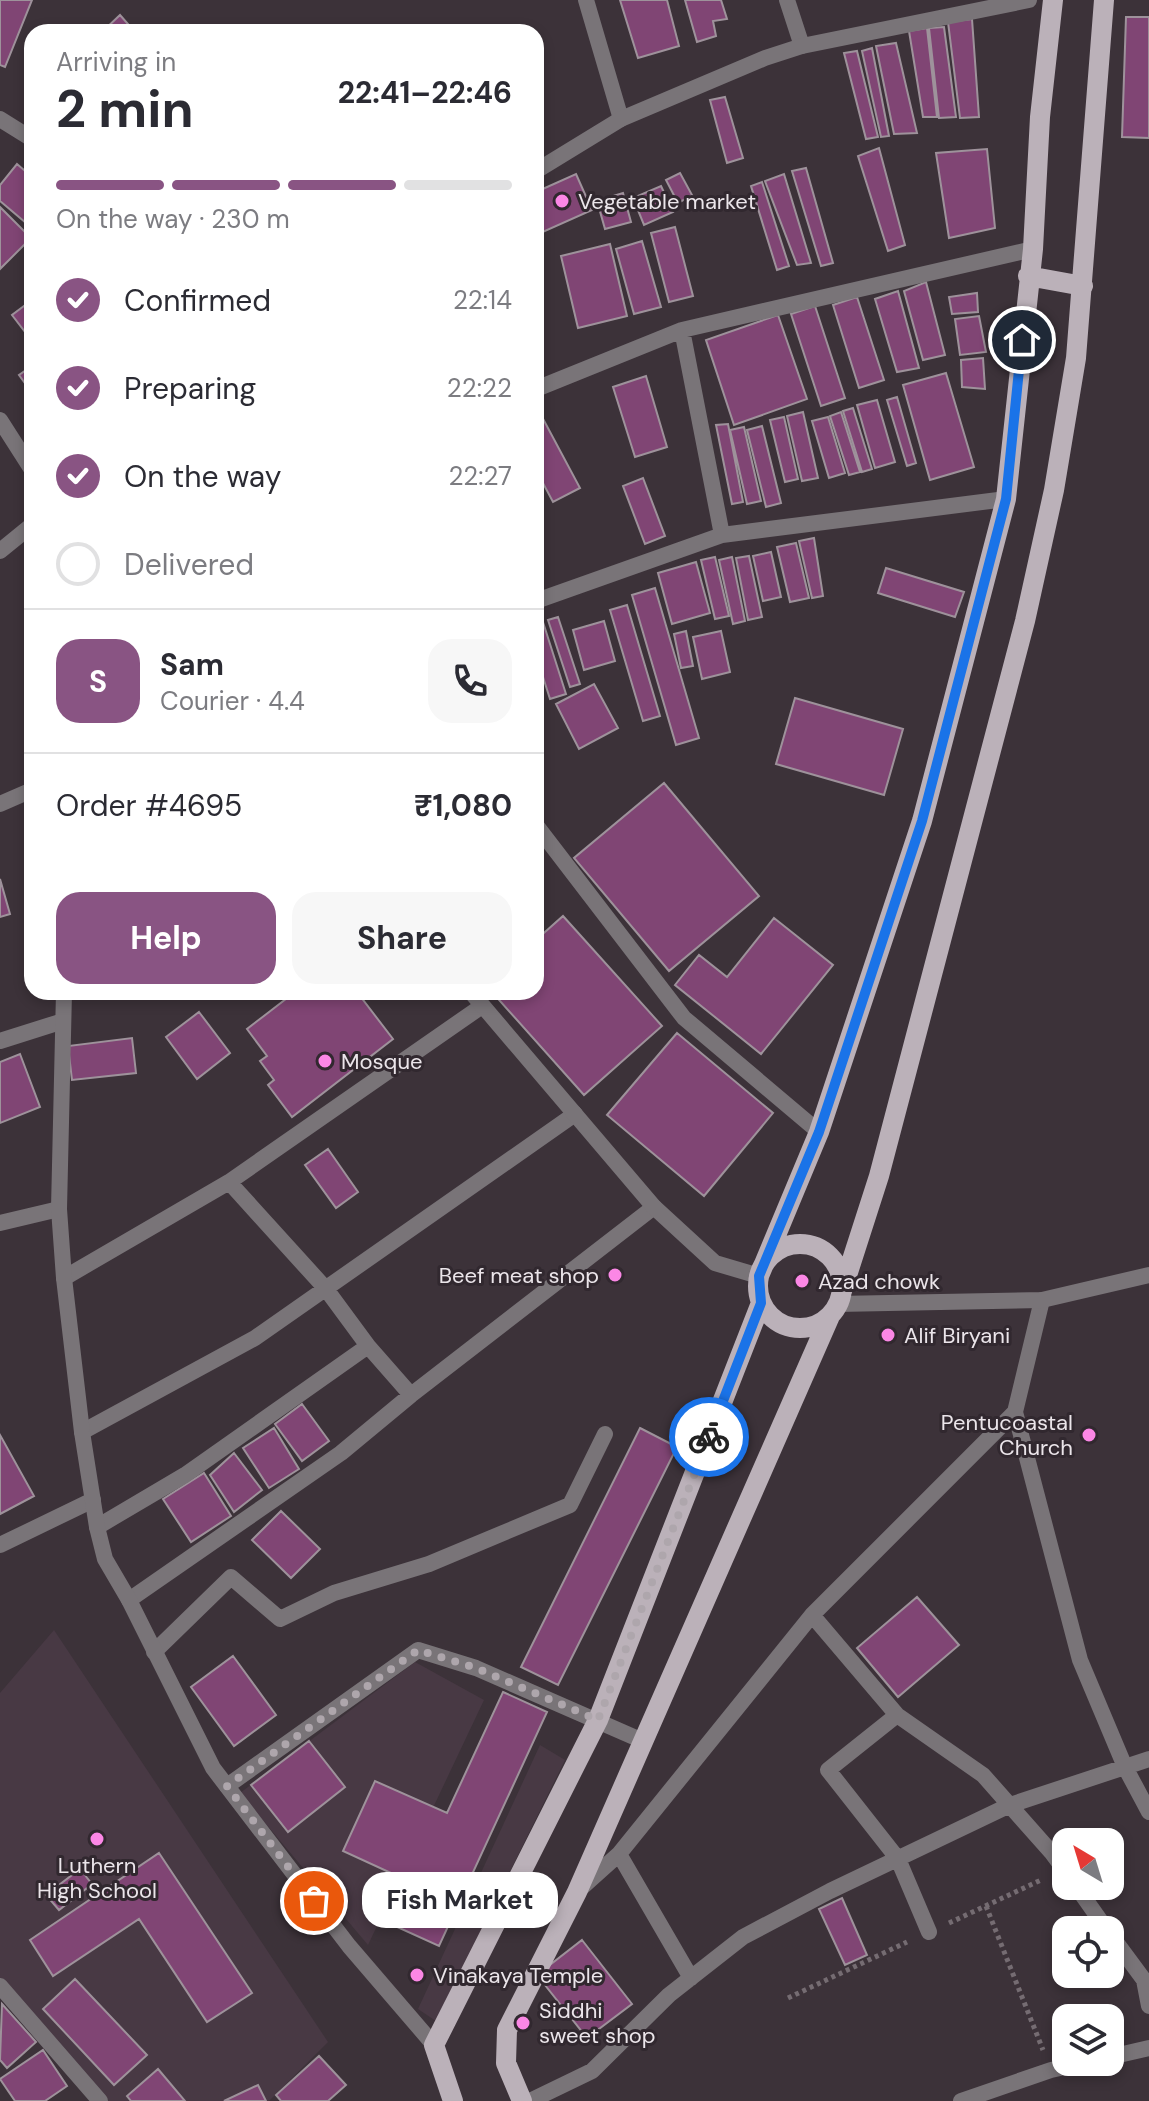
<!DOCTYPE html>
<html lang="en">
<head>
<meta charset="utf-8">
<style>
	body { margin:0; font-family:"DM Sans",sans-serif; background:#f7f7f7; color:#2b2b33; height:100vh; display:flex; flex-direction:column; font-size:30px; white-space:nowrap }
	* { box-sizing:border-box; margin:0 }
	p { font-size:26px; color:#7c7c81 }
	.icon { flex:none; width:44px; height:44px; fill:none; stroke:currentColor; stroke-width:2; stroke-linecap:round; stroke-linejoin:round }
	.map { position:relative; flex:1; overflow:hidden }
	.panel { position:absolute; left:24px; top:24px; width:520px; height:976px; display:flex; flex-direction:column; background:#fff; border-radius:24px; box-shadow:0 4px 12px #0003 }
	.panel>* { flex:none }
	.needle { width:52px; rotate:322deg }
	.fabs { position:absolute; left:1052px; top:1828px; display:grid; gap:16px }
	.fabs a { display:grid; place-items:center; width:72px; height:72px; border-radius:16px; background:#fff; box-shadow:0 4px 12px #0003; font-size:40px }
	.pin { position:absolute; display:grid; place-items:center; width:68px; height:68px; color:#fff; margin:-34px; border:4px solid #fff; border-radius:50%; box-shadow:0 2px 8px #0007 }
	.courier { position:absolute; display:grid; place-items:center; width:80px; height:80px; margin:-40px; border:6px solid #1a73e8; border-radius:50%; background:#fff; color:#222; box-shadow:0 2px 10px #0007 }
	.bubble { position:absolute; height:56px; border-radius:24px; background:#fff; box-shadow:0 4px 12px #0003; font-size:26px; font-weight:700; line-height:56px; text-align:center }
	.headline em { font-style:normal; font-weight:700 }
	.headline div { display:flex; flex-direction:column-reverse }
	.headline { display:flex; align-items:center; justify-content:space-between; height:136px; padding:0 32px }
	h1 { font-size:52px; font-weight:700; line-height:60px }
	.bar { display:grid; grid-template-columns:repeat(4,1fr); gap:12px 8px; align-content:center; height:96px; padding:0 32px }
	.bar i { height:10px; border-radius:6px; background:#e1e1e2 }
	.bar .selected { background:#895483 }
	.bar p { grid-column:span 4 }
	.line { display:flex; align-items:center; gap:20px; padding:0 32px; border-top:2px solid #e1e1e2 }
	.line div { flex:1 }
	.round { display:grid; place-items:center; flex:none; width:84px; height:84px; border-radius:24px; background:#f7f7f7 }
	ol { padding:0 32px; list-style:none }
	li { display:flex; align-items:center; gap:24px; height:88px }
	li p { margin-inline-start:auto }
	li .icon { padding:8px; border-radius:50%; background:#895483; color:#fff; stroke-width:4 }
	li:last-child { color:#7c7c81 }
	li i { width:44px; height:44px; border:4px solid #e1e1e2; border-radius:50% }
	.button { display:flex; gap:16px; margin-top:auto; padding:16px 32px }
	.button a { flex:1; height:92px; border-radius:24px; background:#895483; color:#fff; font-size:32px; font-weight:700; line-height:92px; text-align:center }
	.button a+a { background:#f7f7f7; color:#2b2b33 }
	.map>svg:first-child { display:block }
	.built { fill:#483944 }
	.building { fill:#804574; stroke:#9e929b; stroke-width:2 }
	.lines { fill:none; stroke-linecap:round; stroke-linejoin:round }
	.path { stroke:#756c72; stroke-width:5; stroke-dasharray:4 4; stroke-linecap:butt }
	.minor { stroke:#797478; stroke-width:16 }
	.tertiary { stroke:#797478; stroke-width:16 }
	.primary { stroke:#bbb1b9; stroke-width:20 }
	.done { stroke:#aea6ac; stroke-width:8; stroke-dasharray:0 14.4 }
	.route { stroke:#1a73e8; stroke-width:10 }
	.poi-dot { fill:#fb87e5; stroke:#31282f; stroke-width:3 }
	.labels { text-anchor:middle; stroke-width:6; stroke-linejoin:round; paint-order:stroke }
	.poi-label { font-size:22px; fill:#ebe5ea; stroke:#31282f; text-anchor:start }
</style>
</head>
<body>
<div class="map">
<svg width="1149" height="2101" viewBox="0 0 1149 2101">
	<rect width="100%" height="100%" fill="#3c3239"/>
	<path class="built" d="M54 1630 328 2042 269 2101H108L0 1984V1693Z
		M415 1662 484 1700 368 1945 240 1793Z
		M540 1745 565 1760 436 2021 418 2009Z"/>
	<path class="building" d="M0 0H32L5 67 0 65Z
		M620 0H667L679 46 638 58Z
		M685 0H721L727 19 713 21 716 36 697 42Z
		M120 15 135 32H102Z
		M1126 17H1149V138L1122 137Z
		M972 19 979 117 960 118 948 22Z
		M944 27 956 117 939 118 929 28Z
		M927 28 937 117H923L909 31Z
		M896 43 917 133 894 134 876 46Z
		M872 48 889 136 881 137 862 51Z
		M857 51 878 137 866 139 844 53Z
		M725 97 743 158 727 163 710 100Z
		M879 148 905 245 888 251 858 156Z
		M987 149 995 228 949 238 936 153Z
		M17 164 32 177V228L0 201V185Z
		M806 168 833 263 821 266 792 171Z
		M680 173 692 195 678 203 666 180Z
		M576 174 592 210 536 235V192Z
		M784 174 811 263 797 265 765 181Z
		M762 182 789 266 777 270 751 186Z
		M661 186 673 212 644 225 633 198Z
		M623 193 631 222 605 229 597 201Z
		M0 207 31 238 0 269Z
		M675 227 693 296 669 302 651 233Z
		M642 241 661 307 634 314 616 249Z
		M610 244 627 316 578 328 561 256Z
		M926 282 945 355 923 360 904 291Z
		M898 291 919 368 897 372 875 299Z
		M977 293 978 312 952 314 949 297Z
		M857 297 884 380 859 388 833 305Z
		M32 300V341L12 315Z
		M815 306 845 398 821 406 791 314Z
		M778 315 807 399 734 425 706 340Z
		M979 316 986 352 960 355 955 319Z
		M983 358 985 389 962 387 961 360Z
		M32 366V393L19 375Z
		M946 373 974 467 930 480 903 385Z
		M646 376 667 447 635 457 613 387Z
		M897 397 916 463 907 466 887 400Z
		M877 400 895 462 875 468 857 405Z
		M853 408 872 469 862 472 843 411Z
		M803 412 818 478 802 481 787 416Z
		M841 412 860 472 849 475 830 416Z
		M541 415 580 488 553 502 536 470V417Z
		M784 417 798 479 785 482 770 420Z
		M828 417 845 473 829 478 812 421Z
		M728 424 743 502 732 504 716 425Z
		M762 426 781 503 766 507 747 430Z
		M744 427 761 501 747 504 730 430Z
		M643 478 665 536 645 544 623 486Z
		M814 538 823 596 812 598 799 541Z
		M796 543 809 598 790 602 777 547Z
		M771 552 781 597 763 601 753 556Z
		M749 556 762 617 748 620 736 558Z
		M715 557 729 616 715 619 701 560Z
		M732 557 745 621 733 624 719 560Z
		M696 562 710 613 672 624 658 573Z
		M886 568 964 592 955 617 878 593Z
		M655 588 699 738 676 745 632 595Z
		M627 605 660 716 643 721 610 610Z
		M558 617 580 684 570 687 548 620Z
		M542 619 566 694 550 699 536 655V621Z
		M604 621 615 661 584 670 573 630Z
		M686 631 693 666 681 668 674 634Z
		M721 631 730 672 702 679 693 637Z
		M594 684 618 728 579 749 556 704Z
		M795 698 903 729 884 795 776 764Z
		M664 783 759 896 669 971 574 858Z
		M0 879 10 914 0 917Z
		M563 916 662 1026 584 1095 492 992H536V940Z
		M774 918 833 965 761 1054 675 985 699 955 727 977Z
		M295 992H357L393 1039 292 1117 268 1085 274 1080 260 1061 267 1056 247 1029Z
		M199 1012 230 1053 197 1079 166 1037Z
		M677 1033 773 1113 704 1196 607 1115Z
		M132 1038 136 1073 72 1080 68 1046Z
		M20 1054 40 1107 0 1123V1062Z
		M328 1149 358 1192 336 1208 305 1165Z
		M302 1404 329 1441 302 1461 275 1424Z
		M274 1428 299 1469 269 1488 243 1448Z
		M640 1428 677 1447 558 1685 521 1667Z
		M0 1435 34 1496 0 1514Z
		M234 1453 262 1490 234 1512 210 1475Z
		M204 1473 231 1516 191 1542 163 1499Z
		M281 1511 320 1549 291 1578 252 1540Z
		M917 1597 959 1645 898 1697 857 1648Z
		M233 1656 276 1715 234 1746 191 1687Z
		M503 1692 547 1712 439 1946 395 1926 415 1884 343 1851 375 1781 447 1813Z
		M309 1741 345 1787 288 1832 251 1785Z
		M159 1853 252 1993 207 2022 139 1919 53 1976 30 1940Z
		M80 1869 92 1884 59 1910 46 1895Z
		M842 1898 867 1955 845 1965 819 1909Z
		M582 1940 632 2004 587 2038 537 1975Z
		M75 1979 147 2055 114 2085 43 2009Z
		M2 2004 36 2042 7 2068 0 2060Z
		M43 2050 67 2086 45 2101H15L0 2079Z
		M319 2056 346 2085 328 2101H281L276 2095Z
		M158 2069 185 2101H131L127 2096Z
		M258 2085 266 2101H224Z"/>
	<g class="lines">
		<path class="path" d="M986 1906 1043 2050
			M949 1923 1041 1880
			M788 1998 907 1942"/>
		<path class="minor" d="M586 0 621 119
			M787 0 802 46
			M0 119 32 139
			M682 330 722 535
			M536 389 682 330 1033 249
			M536 601 722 535 1006 499
			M0 804 32 790
			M536 825 684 1018 819 1132
			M0 1041 63 1021
			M229 1182 326 1289 368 1346 411 1395
			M0 1223 59 1209
			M64 1278 229 1182 482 1006
			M1042 1300 1015 1412 1080 1660 1125 1767 1149 1812
			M82 1432 255 1338 575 1114
			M97 1527 185 1475 368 1346
			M0 1545 93 1500
			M129 1600 341 1453 411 1395 654 1207
			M812 1615 897 1715 983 1775 1052 1853 1066 1872
			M154 1652 231 1577 280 1619 334 1593 429 1564 570 1505 605 1434
			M897 1715 828 1770 898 1859 929 1932
			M227 1786 418 1650 476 1668 643 1741
			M619 1854 691 1978
			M1076 1886 1107 1930
			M580 1889 619 1854 812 1615 1015 1412
			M1110 1934 1144 1980 1149 2006
			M0 1986 100 2101
			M1110 2057 1149 2048
			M530 2101 592 2071 669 1995 743 1937 830 1891 1010 1805 1149 1759
			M961 2101 1051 2070 1087 2062"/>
		<path class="tertiary" d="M536 171 621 119 765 58 802 46 1029 0
			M0 420 32 470
			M0 551 32 525
			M64 992 59 1209 64 1278 82 1432 97 1527 105 1559 129 1600 213 1768 349 1946 434 2045
			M471 992 654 1207 715 1263 759 1276
			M837 1304 1042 1300 1149 1275"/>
		<path class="primary" d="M1028 276 1083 286
			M758 1286a42 42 0 1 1 84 0a42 42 0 1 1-84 0Z
			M759 1276 819 1132 922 821 1006 499 1033 249 1040 117 1053 0
			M842 1291 879 1176 1025 621 1054 490 1076 358 1104 0
			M453 2101 434 2045 598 1720 761 1303
			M522 2101 506 2063 507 2030 577 1892 830 1316"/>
	</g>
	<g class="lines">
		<path class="done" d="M314 1901 227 1786 418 1650 476 1668 598 1720 709 1437"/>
		<path class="route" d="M709 1437 761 1303 759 1276 819 1132 922 821 1006 499 1022 340"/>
	</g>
	<g class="poi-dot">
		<circle cx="562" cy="201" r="8"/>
		<circle cx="325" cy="1061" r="8"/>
		<circle cx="615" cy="1275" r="8"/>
		<circle cx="802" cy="1281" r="8"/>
		<circle cx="888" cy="1335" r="8"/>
		<circle cx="1089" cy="1435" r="8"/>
		<circle cx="97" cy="1839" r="8"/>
		<circle cx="417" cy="1975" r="8"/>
		<circle cx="523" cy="2023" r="8"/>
	</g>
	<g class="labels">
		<g class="poi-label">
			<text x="578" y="209">Vegetable market</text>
			<text x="341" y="1069">Mosque</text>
			<text x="599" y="1283" text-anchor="end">Beef meat shop</text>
			<text x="818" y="1289">Azad chowk</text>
			<text x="904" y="1343">Alif Biryani</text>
			<text x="1073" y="1430" text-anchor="end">Pentucoastal<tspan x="1073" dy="25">Church</tspan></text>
			<text x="97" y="1873" text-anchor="middle">Luthern<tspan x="97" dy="25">High School</tspan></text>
			<text x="433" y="1983">Vinakaya Temple</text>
			<text x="539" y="2018">Siddhi<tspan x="539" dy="25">sweet shop</tspan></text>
		</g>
	</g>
</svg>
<div class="fabs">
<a><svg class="needle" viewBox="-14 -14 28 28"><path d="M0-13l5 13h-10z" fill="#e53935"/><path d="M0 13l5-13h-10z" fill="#7c7c81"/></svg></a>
<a><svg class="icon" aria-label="locate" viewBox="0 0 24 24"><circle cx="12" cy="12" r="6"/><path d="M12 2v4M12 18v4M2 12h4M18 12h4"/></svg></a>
<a><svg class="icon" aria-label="layers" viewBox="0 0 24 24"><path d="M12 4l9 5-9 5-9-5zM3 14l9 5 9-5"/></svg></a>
</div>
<div class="pin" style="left:314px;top:1901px;background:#ea580c"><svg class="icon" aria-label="bag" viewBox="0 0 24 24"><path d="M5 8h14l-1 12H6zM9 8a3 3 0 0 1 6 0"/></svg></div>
<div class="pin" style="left:1022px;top:340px;background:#1f2937"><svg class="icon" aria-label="home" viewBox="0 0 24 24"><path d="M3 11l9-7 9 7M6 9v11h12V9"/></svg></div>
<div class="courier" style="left:709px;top:1437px"><svg class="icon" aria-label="bike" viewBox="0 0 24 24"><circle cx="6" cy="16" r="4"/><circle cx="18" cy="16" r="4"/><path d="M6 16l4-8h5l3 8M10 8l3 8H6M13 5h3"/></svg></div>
<div class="bubble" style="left:362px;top:1872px;width:196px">Fish Market</div>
<section class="panel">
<div class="headline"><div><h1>2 min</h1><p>Arriving in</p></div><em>22:41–22:46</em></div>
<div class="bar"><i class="selected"></i><i class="selected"></i><i class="selected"></i><i></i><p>On the way · 230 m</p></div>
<ol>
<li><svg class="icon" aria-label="check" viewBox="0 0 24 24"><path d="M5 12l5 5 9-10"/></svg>Confirmed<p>22:14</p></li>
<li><svg class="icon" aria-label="check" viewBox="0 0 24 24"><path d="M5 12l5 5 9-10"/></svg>Preparing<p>22:22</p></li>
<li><svg class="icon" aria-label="check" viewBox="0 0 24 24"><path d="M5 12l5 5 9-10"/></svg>On the way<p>22:27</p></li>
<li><i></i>Delivered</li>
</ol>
<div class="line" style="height:144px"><b class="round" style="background:#895483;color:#fff">S</b><div><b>Sam</b><p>Courier · 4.4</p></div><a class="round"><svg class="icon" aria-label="phone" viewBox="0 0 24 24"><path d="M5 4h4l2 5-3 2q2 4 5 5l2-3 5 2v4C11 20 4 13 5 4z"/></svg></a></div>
<div class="line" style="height:104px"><div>Order #4695</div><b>₹1,080</b></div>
<div class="button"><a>Help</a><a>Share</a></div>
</section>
</div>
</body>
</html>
